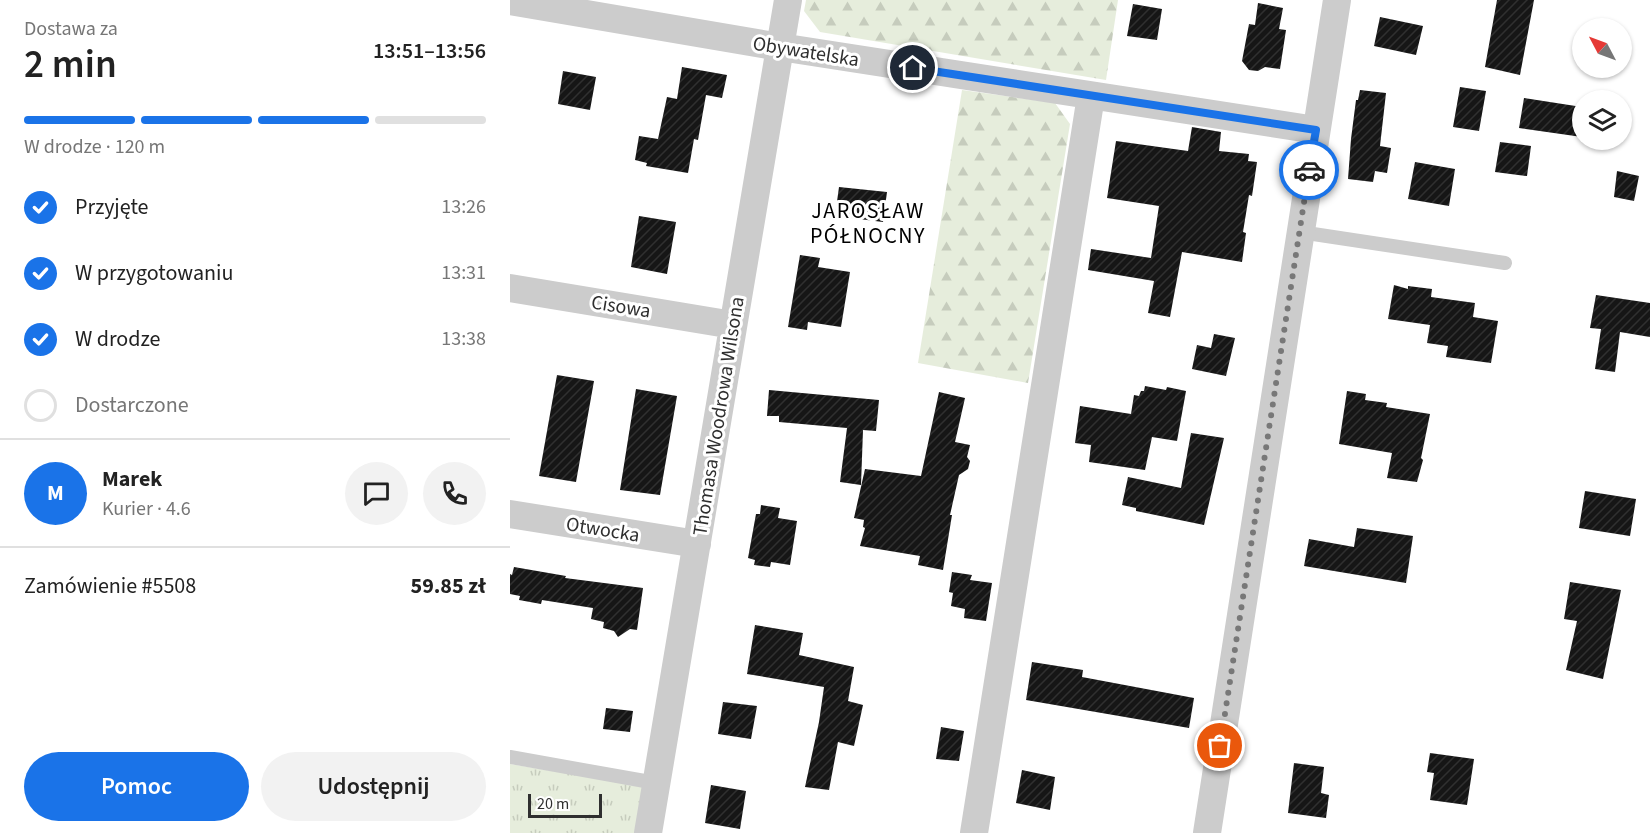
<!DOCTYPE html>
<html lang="pl">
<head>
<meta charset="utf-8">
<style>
	body { margin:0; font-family:"Source Sans 3",sans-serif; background:#f2f2f2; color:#222; height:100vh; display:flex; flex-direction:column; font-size:22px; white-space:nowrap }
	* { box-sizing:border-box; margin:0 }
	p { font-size:20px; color:#767676 }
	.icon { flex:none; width:33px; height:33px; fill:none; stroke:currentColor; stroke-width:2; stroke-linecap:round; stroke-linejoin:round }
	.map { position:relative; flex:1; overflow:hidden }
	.side { display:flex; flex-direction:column; background:#fff; width:510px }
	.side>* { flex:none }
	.needle { width:39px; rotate:311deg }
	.buttons { position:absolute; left:1062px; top:18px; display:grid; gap:12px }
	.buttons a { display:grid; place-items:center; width:60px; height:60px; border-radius:50%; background:#fff; box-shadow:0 2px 4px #0004; font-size:30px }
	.scale { position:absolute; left:18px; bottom:15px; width:74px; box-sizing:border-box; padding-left:6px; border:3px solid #2f2f2f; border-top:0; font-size:16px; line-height:21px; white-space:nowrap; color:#2f2f2f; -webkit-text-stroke:4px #fff; paint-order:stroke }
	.pin { position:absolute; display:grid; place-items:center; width:51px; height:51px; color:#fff; margin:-26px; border:3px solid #fff; border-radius:50%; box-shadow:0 2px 6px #0007 }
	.courier { position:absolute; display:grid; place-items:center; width:60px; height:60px; margin:-30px; border:4px solid #1a73e8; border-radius:50%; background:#fff; color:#222; box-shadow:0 2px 8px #0007 }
	.summary em { font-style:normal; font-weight:600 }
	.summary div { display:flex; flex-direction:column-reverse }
	.summary { display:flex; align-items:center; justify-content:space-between; height:102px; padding:0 24px }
	h1 { font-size:39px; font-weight:600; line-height:45px }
	.bar { display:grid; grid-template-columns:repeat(4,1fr); gap:9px 6px; align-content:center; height:72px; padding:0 24px }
	.bar i { height:8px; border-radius:4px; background:#e0e0e0 }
	.bar .active { background:#1a73e8 }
	.bar p { grid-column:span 4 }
	.line { display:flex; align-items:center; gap:15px; padding:0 24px; border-top:2px solid #e0e0e0 }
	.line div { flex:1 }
	.round { display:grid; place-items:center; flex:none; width:63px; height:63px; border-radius:32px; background:#f2f2f2 }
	ol { padding:0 24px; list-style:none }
	li { display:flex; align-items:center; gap:18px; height:66px }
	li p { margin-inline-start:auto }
	li .icon { padding:6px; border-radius:50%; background:#1a73e8; color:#fff; stroke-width:4 }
	li:last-child { color:#767676 }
	li i { width:33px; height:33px; border:3px solid #e0e0e0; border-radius:50% }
	.action { display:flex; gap:12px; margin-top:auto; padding:12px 24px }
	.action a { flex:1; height:69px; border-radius:36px; background:#1a73e8; color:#fff; font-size:24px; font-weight:600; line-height:69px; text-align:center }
	.action a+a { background:#f2f2f2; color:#222 }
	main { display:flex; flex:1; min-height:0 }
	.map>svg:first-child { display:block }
	.grass { fill:url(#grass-tufts) }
	.forest { fill:url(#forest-firs) }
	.building { fill:url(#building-hatch) }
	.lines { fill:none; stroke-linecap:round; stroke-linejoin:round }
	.service { stroke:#ccc; stroke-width:14 }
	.minor { stroke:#ccc; stroke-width:28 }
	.done { stroke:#787878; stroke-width:6; stroke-dasharray:0 10.8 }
	.route { stroke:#1a73e8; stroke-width:8 }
	.labels { text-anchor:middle; stroke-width:6; stroke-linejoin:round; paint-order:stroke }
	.street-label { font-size:20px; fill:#2f2f2f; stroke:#fff }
	.quarter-label { font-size:22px; letter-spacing:1.5px; fill:#000; stroke:#fff }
</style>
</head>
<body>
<main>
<section class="side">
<div class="summary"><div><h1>2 min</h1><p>Dostawa za</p></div><em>13:51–13:56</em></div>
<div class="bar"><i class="active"></i><i class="active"></i><i class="active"></i><i></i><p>W drodze · 120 m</p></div>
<ol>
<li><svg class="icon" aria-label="check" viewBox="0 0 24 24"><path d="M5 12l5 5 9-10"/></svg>Przyjęte<p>13:26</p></li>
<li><svg class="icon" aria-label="check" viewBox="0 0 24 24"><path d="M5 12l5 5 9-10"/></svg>W przygotowaniu<p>13:31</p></li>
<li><svg class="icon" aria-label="check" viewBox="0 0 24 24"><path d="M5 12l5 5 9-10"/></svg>W drodze<p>13:38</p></li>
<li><i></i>Dostarczone</li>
</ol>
<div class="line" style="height:108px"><b class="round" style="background:#1a73e8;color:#fff">M</b><div><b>Marek</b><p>Kurier · 4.6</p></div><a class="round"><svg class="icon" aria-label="chat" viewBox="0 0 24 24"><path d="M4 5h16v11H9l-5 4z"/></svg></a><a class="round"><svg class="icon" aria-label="phone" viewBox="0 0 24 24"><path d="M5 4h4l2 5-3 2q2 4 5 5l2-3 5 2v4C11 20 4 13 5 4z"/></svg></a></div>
<div class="line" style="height:78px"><div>Zamówienie #5508</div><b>59.85 zł</b></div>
<div class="action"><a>Pomoc</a><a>Udostępnij</a></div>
</section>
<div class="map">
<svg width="1140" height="833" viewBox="0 0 1140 833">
	<defs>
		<pattern id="grass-tufts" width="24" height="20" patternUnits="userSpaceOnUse" patternTransform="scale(1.5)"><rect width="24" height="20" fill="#e6eddc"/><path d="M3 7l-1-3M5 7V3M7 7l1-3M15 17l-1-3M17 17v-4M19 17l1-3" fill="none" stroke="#c6ccbd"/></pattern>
		<pattern id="forest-firs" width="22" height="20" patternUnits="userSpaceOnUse" patternTransform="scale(1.5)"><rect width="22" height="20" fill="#e6eddc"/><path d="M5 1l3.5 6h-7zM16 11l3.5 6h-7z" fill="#c6ccbd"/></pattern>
		<pattern id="building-hatch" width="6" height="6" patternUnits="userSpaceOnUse" patternTransform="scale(1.5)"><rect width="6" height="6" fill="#161616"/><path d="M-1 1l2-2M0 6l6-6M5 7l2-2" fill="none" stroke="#303030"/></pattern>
	</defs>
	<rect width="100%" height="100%" fill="#fff"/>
	<path class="grass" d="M0 764 133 786 125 833H0Z"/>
	<path class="forest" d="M296 0H608L596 80 310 32 294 11Z
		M452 90 545 103 560 124 518 383 408 363Z"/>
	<path class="building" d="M987 0H1024L1010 75 975 67Z
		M748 3 773 8 769 29 776 30 770 69 755 67 748 71 739 70 732 61 739 24 745 25Z
		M623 4 652 9 647 40 617 36Z
		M870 17 913 26 906 55 864 46Z
		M172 67 217 75 212 98 196 95 188 140 184 139 178 173 136 166 137 163 125 160 129 136 148 139 157 97 167 99Z
		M53 71 86 77 80 110 48 104Z
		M950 87 976 91 969 131 943 127Z
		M850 90 876 93 870 146 881 148 877 173 865 171 863 182 838 179 841 139 846 100H848Z
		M1014 98 1072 107V137L1009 128Z
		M682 127 711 132 709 151 739 154 738 161 747 162 742 196 739 195 733 232 736 233 732 262 672 252 660 317 638 313 644 281 578 270 581 249 641 258 649 206 597 198 606 141 678 151Z
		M990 142 1021 146 1017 176 985 172Z
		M905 162 945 169 939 206 898 199Z
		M1107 171 1129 176 1124 201 1104 197Z
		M329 187 377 192 373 222 325 216Z
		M129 216 166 222 157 274 121 267Z
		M290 255 310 258 308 267 340 272 331 327 298 322 297 330 278 327Z
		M884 285 898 289V286L922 289 921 297 965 303 963 317 988 321 981 363 936 357 938 346 917 343 920 325 878 319Z
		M1086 295 1140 303V337L1110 332 1105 372 1085 369 1091 329 1080 328Z
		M704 334 725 338 716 376 682 369 687 345 701 348Z
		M47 375 84 381 66 482 29 476Z
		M635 386 656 390 657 387 676 391 667 441 642 437 635 470 579 462 581 445 565 443 570 406 621 414 624 395 629 396 631 391H634Z
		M126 389 167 396 150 495 110 490Z
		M259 390 369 400 366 431 353 430 351 485 330 482 337 428 269 422V416H257Z
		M837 391 856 394 855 400 877 403 876 407 920 414 911 458 913 460 907 482 877 478 882 453 829 444Z
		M429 392 455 398 445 442 460 445 457 457 460 461 458 469 449 475 440 515H442L433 570 408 565 410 556 350 546 355 528 353 527 354 520 344 518 355 469 411 476Z
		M681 433 714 438 694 525 626 511V508L612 505 618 477 671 488Z
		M1075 491 1126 499 1120 536 1069 528Z
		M251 505 270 508 268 518 287 521 280 565 261 562 260 567 244 565 245 560 238 558 246 514H250Z
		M847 528 903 536 896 583 794 566 799 539 844 547Z
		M4 567 56 576 55 578 133 588 127 630 120 629 108 637 104 631 93 628 94 622 81 619 83 608 32 600 31 604 9 600 10 596 0 594V574L2 575Z
		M442 572 462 575 460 580 482 583 476 621 454 618 455 609 441 606 443 593 439 592Z
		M1060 582 1111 590 1093 679 1056 670 1067 621 1054 619Z
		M245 625 293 633 289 655 344 667 338 701 353 705 344 746 328 742 319 790 295 787 309 722 314 687 237 674Z
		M522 662 573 670 572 677 684 698 679 728 516 700Z
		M213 702 247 706 241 739 208 734Z
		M96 708 123 711 120 732 93 729Z
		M431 727 454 731 449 761 426 759Z
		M920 753 964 759 957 805 920 800 924 773 917 772Z
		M784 763 814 767 811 793 819 795 816 818 778 813Z
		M512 770 545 777 540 810 506 803Z
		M201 785 236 791 230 829 195 823Z"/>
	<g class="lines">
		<path class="service" d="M790 232 995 263
			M0 757 146 783"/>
		<path class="minor" d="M0 1 270 47 806 130
			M0 288 223 325
			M0 514 187 544
			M138 833 278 0
			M464 833 581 96
			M697 833 827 0"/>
	</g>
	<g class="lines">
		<path class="done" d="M710 746 799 170"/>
		<path class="route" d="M403 68 806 130 799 170"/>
	</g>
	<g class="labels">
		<g class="street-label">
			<text transform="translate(296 51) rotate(9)" y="7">Obywatelska</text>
			<text transform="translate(111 306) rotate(9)" y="7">Cisowa</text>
			<text transform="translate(208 416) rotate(-81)" y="7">Thomasa Woodrowa Wilsona</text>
			<text transform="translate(93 529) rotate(9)" y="7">Otwocka</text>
		</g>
		<g class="quarter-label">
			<text x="358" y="218">JAROSŁAW<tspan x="358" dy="25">PÓŁNOCNY</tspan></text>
		</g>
	</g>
</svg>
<div class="buttons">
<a><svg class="needle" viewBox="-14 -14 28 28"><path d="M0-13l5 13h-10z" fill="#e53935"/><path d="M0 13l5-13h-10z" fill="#767676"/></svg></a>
<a><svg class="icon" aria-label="layers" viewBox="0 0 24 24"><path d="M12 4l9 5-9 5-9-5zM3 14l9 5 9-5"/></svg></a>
</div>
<div class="scale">20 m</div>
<div class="pin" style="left:710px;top:746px;background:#ea580c"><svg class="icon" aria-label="bag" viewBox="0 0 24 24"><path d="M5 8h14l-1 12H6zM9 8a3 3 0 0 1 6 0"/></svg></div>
<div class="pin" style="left:403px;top:68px;background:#1f2937"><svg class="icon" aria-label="home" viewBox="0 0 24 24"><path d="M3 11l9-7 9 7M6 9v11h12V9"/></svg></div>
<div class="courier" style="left:799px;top:170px"><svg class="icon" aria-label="car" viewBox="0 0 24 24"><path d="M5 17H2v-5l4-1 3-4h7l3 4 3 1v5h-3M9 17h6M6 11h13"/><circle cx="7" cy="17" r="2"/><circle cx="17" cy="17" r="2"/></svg></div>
</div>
</main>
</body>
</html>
